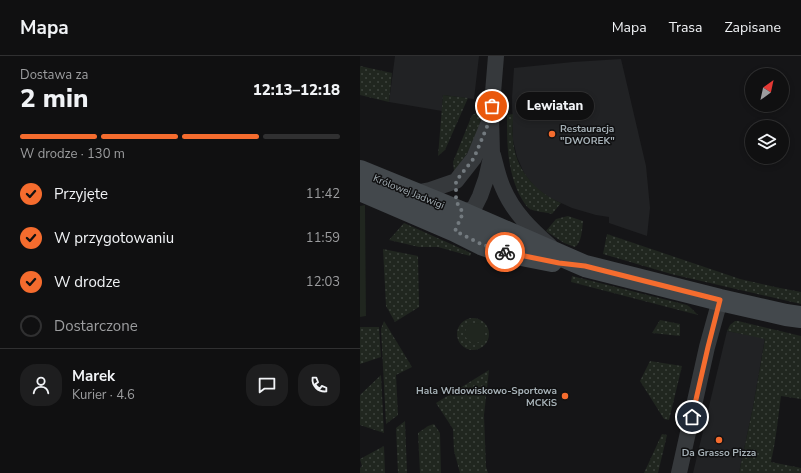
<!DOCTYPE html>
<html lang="pl">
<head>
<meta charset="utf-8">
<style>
	body { margin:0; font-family:"Nunito Sans",sans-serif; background:#1e1e1f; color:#f1f3f6; height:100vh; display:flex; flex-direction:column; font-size:15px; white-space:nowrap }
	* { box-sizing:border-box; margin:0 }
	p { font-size:13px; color:#9c9d9f }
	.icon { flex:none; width:22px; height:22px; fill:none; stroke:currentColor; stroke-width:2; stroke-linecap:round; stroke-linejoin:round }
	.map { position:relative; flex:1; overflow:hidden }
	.sheet { display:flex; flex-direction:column; background:#101011; width:360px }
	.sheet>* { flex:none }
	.needle { width:26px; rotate:33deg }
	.tools { position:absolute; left:385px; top:12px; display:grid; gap:8px }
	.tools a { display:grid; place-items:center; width:44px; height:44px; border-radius:50%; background:#101011; box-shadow:0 2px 6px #0003,0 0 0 1px #303031; font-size:20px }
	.pin { position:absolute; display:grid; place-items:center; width:34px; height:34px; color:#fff; margin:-17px; border:2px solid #fff; border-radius:50%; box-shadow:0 1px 4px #0007 }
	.courier { position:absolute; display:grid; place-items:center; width:40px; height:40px; margin:-20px; border:3px solid #f56c2e; border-radius:50%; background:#fff; color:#222; box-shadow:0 1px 5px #0007 }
	.bubble { position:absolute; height:28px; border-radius:14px; background:#101011; box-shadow:0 2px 6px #0003,0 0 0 1px #303031; font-size:13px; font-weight:800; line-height:28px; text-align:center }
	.summary em { font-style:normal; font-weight:800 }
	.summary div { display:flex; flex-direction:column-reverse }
	.summary { display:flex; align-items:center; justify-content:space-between; height:68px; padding:0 20px }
	h1 { font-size:26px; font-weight:800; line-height:30px }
	.bar { display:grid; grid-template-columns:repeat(4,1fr); gap:6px 4px; align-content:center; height:48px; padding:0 20px }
	.bar i { height:5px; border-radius:3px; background:#303031 }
	.bar .selected { background:#f56c2e }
	.bar p { grid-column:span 4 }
	.line { display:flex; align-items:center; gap:10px; padding:0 20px; border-top:1px solid #303031 }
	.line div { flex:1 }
	.round { display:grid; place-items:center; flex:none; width:42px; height:42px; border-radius:16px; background:#1e1e1f }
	ol { padding:0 20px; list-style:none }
	li { display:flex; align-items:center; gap:12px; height:44px }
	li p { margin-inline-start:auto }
	li .icon { padding:4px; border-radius:50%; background:#f56c2e; color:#111; stroke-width:4 }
	li:last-child { color:#9c9d9f }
	li i { width:22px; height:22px; border:2px solid #303031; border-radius:50% }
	header { display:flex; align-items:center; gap:24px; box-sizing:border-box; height:56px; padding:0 20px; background:#101011; border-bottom:1px solid #303031 }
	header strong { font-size:19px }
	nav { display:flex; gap:22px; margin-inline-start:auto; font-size:14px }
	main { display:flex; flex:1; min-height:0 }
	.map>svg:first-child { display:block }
	.built { fill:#212224 }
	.grass { fill:url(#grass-dots) }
	.garden { fill:#20261f }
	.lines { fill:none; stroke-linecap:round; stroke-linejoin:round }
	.street { stroke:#36393c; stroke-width:16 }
	.secondary { stroke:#43484c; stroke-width:22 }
	.done { stroke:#737a7f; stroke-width:4; stroke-dasharray:0 7.2 }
	.route { stroke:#f56c2e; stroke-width:5 }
	.poi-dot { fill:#f56c2e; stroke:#101011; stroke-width:1.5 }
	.labels { text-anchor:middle; stroke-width:3; stroke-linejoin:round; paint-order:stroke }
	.poi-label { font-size:10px; font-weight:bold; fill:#a6b1b7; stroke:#101011; text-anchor:start }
	.street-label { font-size:10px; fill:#a6b1b7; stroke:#101011 }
</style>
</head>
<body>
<header>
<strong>Mapa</strong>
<nav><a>Mapa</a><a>Trasa</a><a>Zapisane</a></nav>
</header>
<main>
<section class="sheet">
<div class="summary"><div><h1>2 min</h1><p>Dostawa za</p></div><em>12:13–12:18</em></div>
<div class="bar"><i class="selected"></i><i class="selected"></i><i class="selected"></i><i></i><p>W drodze · 130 m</p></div>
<ol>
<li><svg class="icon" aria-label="check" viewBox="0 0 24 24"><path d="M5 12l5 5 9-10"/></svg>Przyjęte<p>11:42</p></li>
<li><svg class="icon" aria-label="check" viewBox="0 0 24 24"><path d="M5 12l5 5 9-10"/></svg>W przygotowaniu<p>11:59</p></li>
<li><svg class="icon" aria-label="check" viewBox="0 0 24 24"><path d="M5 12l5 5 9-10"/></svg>W drodze<p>12:03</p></li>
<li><i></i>Dostarczone</li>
</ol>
<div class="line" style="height:72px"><a class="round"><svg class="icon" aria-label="person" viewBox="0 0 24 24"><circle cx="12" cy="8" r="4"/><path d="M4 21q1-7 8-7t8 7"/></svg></a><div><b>Marek</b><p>Kurier · 4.6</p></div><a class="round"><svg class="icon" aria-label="chat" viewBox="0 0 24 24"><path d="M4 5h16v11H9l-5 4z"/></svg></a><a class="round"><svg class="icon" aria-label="phone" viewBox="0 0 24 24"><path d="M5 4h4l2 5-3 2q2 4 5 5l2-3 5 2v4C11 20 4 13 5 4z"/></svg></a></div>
</section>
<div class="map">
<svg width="441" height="417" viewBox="0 0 441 417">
	<defs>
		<pattern id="grass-dots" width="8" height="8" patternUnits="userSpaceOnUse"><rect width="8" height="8" fill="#20261f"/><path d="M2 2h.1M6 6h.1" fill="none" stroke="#3d433d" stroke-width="1.8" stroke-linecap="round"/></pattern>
	</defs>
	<rect width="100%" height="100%" fill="#151517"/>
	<path class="built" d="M35 0H119L114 43 83 39 82 55 29 46Z
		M261 3 286 110 290 152 287 180 249 167V161L236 159 212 152 190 142 176 132 165 119 157 101 153 84 152 42 154 12 213 6Z
		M367 275 405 282 393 351 379 417H333Z"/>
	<path class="grass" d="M0 10 32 17 29 46 0 39Z
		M83 39 108 42 85 94 78 100Z
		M122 55 123 56C117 79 110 97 94 115L93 106 112 59Z
		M153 58C153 67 152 75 153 83 155 113 174 135 201 147L192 158C185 156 176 156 170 153 166 151 162 143 159 138 147 111 147 88 147 59Z
		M208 160 223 165C222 173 222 186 215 191L204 187 186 175 196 163Z
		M44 167 111 197 110 200 78 191H59L29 184Z
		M247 178 380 223 415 231 441 236V248L311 218 243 198Z
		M23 193 58 200 59 251 35 266 26 250Z
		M212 220 327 249 331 252 338 259 211 226Z
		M97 278a16 16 0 1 1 32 0a16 16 0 1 1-32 0Z
		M300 264 320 268V280L292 277Z
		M24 265 52 311 36 319 38 359 26 368 21 273Z
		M375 265H378L441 280V343L421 340C418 362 416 384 411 406L441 412V417H379L393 351 405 283 367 275 370 269Z
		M0 271H19L21 301 0 308Z
		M290 305 322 310 309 364 304 363 280 325Z
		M129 314 124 359 126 411 128 417H100L94 395 93 373 76 347Z
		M21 319 24 377 0 369V339Z
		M45 365 47 417H38L36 372Z
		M74 368 80 377 81 417H60L58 377 68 370Z
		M302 378 307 379 298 417H284Z
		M24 390 25 417H0V412L2 410 0 403Z"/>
	<path class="garden" d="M5 149 6 260 0 261V150Z
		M105 277a10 10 0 1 1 20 0a10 10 0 1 1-20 0Z"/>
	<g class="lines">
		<path class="street" d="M133 99C136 110 138 121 143 132 153 156 171 173 190 190
			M54 137 70 134 96 125 114 102 129 66
			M99 164 103 157 114 152 120 140 126 123 132 97 131 61 136 0
			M319 417 347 291 360 244"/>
		<path class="secondary" d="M0 115 103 157 225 210 360 244 426 259 441 261
			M0 134 95 175 121 188 141 195 192 205"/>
	</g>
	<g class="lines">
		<path class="done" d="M132 50 131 61 114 102 96 125V145L103 157 95 175 121 188 145 196"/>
		<path class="route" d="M145 196 199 207 225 210 360 244 348 291 332 361"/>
	</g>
	<g class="poi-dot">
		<circle cx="192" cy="78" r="4"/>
		<circle cx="205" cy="340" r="4"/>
		<circle cx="359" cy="384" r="4"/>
	</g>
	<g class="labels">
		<g class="poi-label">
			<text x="200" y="76">Restauracja<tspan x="200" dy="12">"DWOREK"</tspan></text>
			<text x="197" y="338" text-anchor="end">Hala Widowiskowo-Sportowa<tspan x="197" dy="12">MCKiS</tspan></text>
			<text x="359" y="400" text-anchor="middle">Da Grasso Pizza</text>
		</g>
		<g class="street-label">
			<text transform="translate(49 135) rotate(22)" y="4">Królowej Jadwigi</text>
		</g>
	</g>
</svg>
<div class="tools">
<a><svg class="needle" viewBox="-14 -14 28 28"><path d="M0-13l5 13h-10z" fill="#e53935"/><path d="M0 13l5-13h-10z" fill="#9c9d9f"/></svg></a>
<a><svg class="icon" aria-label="layers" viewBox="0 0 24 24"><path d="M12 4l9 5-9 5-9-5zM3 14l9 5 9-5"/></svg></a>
</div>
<div class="pin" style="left:132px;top:50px;background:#ea580c"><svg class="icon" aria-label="bag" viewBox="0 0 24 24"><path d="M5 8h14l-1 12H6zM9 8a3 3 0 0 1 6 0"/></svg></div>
<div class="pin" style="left:332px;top:361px;background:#1f2937"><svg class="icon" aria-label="home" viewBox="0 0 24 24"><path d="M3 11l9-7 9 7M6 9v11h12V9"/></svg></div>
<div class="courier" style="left:145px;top:196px"><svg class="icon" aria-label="bike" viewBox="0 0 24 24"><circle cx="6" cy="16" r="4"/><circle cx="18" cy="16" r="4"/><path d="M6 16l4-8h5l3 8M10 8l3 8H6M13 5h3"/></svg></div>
<div class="bubble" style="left:156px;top:36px;width:78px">Lewiatan</div>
</div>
</main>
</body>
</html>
